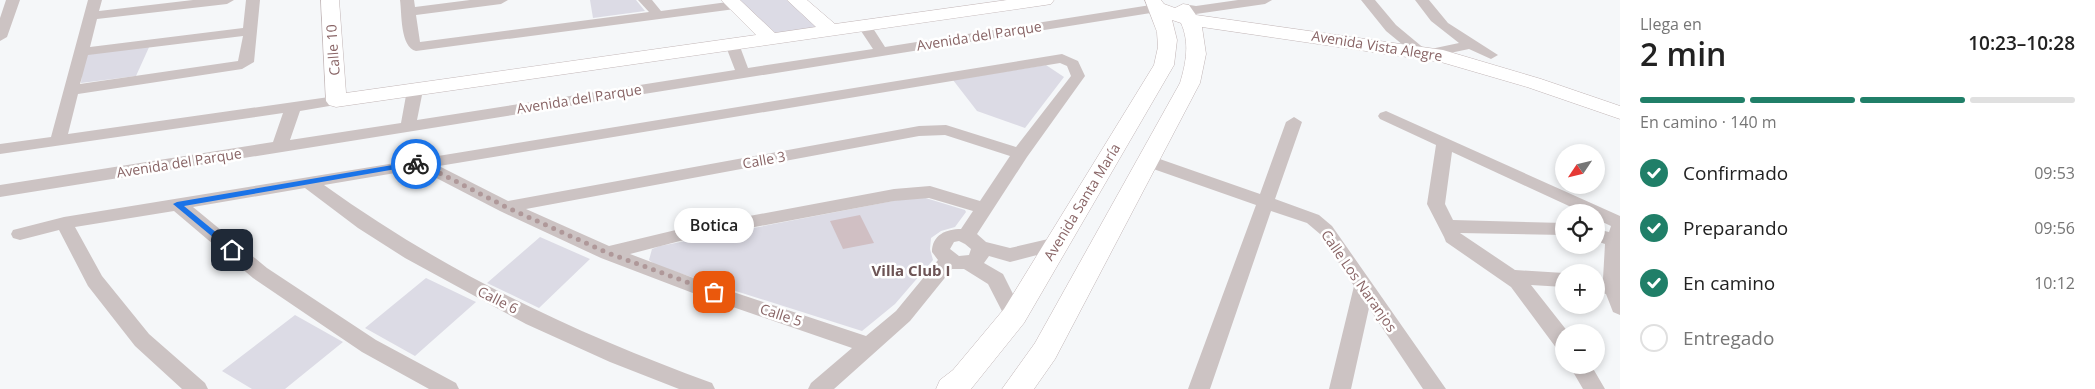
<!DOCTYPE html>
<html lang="es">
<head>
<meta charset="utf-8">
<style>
	body { margin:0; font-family:"Open Sans",sans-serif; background:#f2f2f2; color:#222; height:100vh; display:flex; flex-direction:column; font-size:19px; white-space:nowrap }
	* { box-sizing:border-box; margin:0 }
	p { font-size:16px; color:#767676 }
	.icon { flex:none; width:28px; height:28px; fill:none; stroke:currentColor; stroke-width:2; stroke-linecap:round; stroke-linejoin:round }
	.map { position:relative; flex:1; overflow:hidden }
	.panel { display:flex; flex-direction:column; background:#fff; width:475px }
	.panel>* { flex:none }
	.needle { width:32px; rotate:235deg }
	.tools { position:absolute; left:1555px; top:144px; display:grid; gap:10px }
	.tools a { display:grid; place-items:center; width:50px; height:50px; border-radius:50%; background:#fff; box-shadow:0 2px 8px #0003; font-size:25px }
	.pin { position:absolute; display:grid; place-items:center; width:42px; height:42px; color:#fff; margin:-21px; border-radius:10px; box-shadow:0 2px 8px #0006 }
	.courier { position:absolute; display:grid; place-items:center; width:50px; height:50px; margin:-25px; border:4px solid #1a73e8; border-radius:50%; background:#fff; color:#222; box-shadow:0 1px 6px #0007 }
	.bubble { position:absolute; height:35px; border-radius:18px; background:#fff; box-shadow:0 2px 8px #0003; font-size:16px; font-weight:600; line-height:35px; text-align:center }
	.overview em { font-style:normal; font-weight:600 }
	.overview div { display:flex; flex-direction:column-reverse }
	.overview { display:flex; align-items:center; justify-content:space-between; height:85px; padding:0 20px }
	h1 { font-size:32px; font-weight:600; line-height:38px }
	.bar { display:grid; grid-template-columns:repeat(4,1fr); gap:8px 5px; align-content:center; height:60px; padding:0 20px }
	.bar i { height:6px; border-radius:4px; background:#e0e0e0 }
	.bar .on { background:#207f68 }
	.bar p { grid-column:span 4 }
	ol { padding:0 20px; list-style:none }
	li { display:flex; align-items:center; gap:15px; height:55px }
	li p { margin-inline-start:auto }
	li .icon { padding:5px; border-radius:50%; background:#207f68; color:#fff; stroke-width:4 }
	li:last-child { color:#767676 }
	li i { width:28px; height:28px; border:2px solid #e0e0e0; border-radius:50% }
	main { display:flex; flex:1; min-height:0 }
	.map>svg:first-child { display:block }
	.green { fill:#dcdbe5 }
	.water { fill:#d0bfc3 }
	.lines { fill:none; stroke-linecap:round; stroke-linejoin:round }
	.secondary-casing { stroke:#c1b5b6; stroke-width:1 }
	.street { fill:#ccc3c3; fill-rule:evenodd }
	.secondary { fill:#fff; fill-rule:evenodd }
	.route { fill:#1a73e8 }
	.done { stroke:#af9899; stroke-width:5; stroke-dasharray:0 9 }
	.labels { text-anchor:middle; stroke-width:5; stroke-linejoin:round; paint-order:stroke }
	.street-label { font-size:14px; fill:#896566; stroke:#fff }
	.neighbourhood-label { font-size:15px; font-weight:bold; fill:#6d5455; stroke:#fff }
</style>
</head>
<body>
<main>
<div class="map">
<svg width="1620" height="389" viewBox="0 0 1620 389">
	<rect width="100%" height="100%" fill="#f5f7f9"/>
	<path class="green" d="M590 0H636L645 11 593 18Z
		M737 0H788L818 27 772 34Z
		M150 45 136 76 81 83 84 52Z
		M1046 65 1064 77 1025 128 977 111 953 80Z
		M919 196 965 210 966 212 955 227 941 231 931 238 930 249 933 260 895 304 862 331 657 266 649 260 652 249 660 246Z
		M540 237 590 259 539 308 487 283Z
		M426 278 476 302 415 356 365 328Z
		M295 315 343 342 285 389H252L222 371Z"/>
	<path class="water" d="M860 215 874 243 843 249 830 221Z"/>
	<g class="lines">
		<defs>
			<path id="secondary" d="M321 0H339L346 93 756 35 721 0H740L775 33 816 27 787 0H807L835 24 1007 0H1054L1051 4 1045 5 336 107 329 105 326 101Z
				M1145 0H1161L1164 4 1175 8 1183 4 1189 5 1196 15 1443 50 1541 79 1620 106V119L1527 87 1441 62 1202 27 1206 54 1200 83 1055 359 1034 389H1002L1035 343 1180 83C1186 63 1190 43 1181 23L1172 20 1177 40 1174 65 1024 323 971 389H936L940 380 953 370 1004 309 1154 65 1158 47 1157 32Z"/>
		</defs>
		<use href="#secondary" class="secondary-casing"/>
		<path class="street" d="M6 0H20L7 37 0 41V18Z
			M88 0H102L99 11 193 0H234L227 4 97 19 90 47 243 28 246 0H260L254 62 242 69 78 94 68 134 336 96 341 98 344 101 341 104 300 111 290 140 401 123 407 90 415 85 423 90 417 120 735 70 725 44 732 40 739 44 748 68 873 49 857 25 864 21 869 22 885 47 1157 4 1164 8 1157 12 0 197V185L273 142 283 113 0 154V144L51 137ZM243 36 238 61 80 84 88 55Z
			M400 0H414L415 7 470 0H508L501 4 416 15 420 42 649 12 638 0H652L661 11 735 1 742 5 735 9 416 51C400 47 402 14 400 0Z
			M1238 0H1272L1265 4 1196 14 1178 11 1176 8 1183 4 1196 6Z
			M1361 0H1375L1396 25 1426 50 1459 43 1431 21 1415 0H1429L1448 23 1498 55 1491 59 1469 49 1431 57 1424 54H1414L1386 31Z
			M1062 54 1078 61 1085 76 1027 157 977 234 986 242 1010 248 1057 237 1064 238 1066 243 1064 248 1010 262 989 256 984 263 1003 274 1024 316 1021 321 1014 324 1007 321 988 284 964 269H952L910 321 834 389H808L811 383 852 348 698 295 601 258 500 211 419 169 324 185C445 272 572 332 712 383L715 389H679L610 362 526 324 405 258 358 228 305 188 193 207 267 268 376 340 456 383 459 389H429L362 352 253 278 174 211 75 227 102 276 149 334 205 383 208 389H182L135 346 88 286 59 230 20 240 13 238 11 234 13 230 64 217ZM1060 63 1067 66 1071 76 1016 147 946 125 919 126 508 201 439 166ZM945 135 1010 156 980 201 930 186 894 189 680 229 609 246 526 209 919 136ZM929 198 973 211 961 229C946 229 932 235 932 252L938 260 896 311 866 336 712 285 630 254 680 241 894 201ZM959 241 965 244 971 249 969 255 959 256 950 249 954 242Z
			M1386 111 1620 216V315L1613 312 1606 294 1596 292V278L1603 279 1605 244 1596 241V229L1609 232 1611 226 1596 219V212H1582L1452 152 1445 204 1453 220 1564 223V235L1460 233 1515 270 1564 273V287L1531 285 1568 332H1564V351L1557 349 1511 287 1446 242 1444 237 1427 204 1436 145 1380 119 1378 116 1380 113Z
			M1294 117 1302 122 1275 199 1319 215 1332 226 1446 389H1423L1369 308 1351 389H1329L1354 286 1320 234 1307 223 1271 211 1210 389H1188L1256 205 1142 165 1140 161 1142 157H1154L1260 194 1286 122Z
			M1569 365H1591L1605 389H1583Z"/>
		<use href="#secondary" class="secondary"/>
	</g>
	<path class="route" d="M416 161 419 162V165L184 206 235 248V252L232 253 173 204 177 202Z"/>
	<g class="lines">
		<path class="done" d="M416 164 420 163 506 207 608 253 714 292"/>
	</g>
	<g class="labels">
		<g class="street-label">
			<text transform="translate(979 36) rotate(-9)" y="5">Avenida del Parque</text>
			<text transform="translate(1377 46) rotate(9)" y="5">Avenida Vista Alegre</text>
			<text transform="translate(333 50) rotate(-94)" y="5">Calle 10</text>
			<text transform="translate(579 99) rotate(-9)" y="5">Avenida del Parque</text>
			<text transform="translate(764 160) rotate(-10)" y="5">Calle 3</text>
			<text transform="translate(179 163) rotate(-9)" y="5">Avenida del Parque</text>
			<text transform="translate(1082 202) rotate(-59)" y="5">Avenida Santa María</text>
			<text transform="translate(1359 281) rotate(55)" y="5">Calle Los Naranjos</text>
			<text transform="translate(498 300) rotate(27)" y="5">Calle 6</text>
			<text transform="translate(781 315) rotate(18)" y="5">Calle 5</text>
		</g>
		<g class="neighbourhood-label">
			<text x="911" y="276">Villa Club I</text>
		</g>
	</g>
</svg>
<div class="tools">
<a><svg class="needle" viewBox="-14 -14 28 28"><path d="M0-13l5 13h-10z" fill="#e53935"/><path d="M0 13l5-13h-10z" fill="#767676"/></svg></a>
<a><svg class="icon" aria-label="locate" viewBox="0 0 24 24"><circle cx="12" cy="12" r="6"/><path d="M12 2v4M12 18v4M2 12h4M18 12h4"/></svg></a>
<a>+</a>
<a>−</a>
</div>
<div class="pin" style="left:714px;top:292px;background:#ea580c"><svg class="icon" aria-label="bag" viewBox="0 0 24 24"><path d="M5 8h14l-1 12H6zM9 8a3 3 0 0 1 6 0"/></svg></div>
<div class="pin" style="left:232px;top:250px;background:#1f2937"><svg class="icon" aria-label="home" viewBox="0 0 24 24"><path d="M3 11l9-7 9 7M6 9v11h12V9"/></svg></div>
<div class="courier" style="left:416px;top:164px"><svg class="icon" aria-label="bike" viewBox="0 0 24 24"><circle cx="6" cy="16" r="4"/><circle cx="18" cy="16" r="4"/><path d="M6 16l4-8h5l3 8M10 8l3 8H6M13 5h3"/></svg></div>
<div class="bubble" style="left:674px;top:208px;width:80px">Botica</div>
</div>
<section class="panel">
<div class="overview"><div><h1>2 min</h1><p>Llega en</p></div><em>10:23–10:28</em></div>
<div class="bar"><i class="on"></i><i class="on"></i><i class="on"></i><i></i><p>En camino · 140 m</p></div>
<ol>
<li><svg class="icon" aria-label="check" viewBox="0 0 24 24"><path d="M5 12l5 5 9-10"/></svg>Confirmado<p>09:53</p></li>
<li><svg class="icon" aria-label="check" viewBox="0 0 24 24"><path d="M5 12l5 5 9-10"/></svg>Preparando<p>09:56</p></li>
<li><svg class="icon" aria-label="check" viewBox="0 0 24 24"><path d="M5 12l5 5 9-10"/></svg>En camino<p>10:12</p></li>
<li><i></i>Entregado</li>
</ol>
</section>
</main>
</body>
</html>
